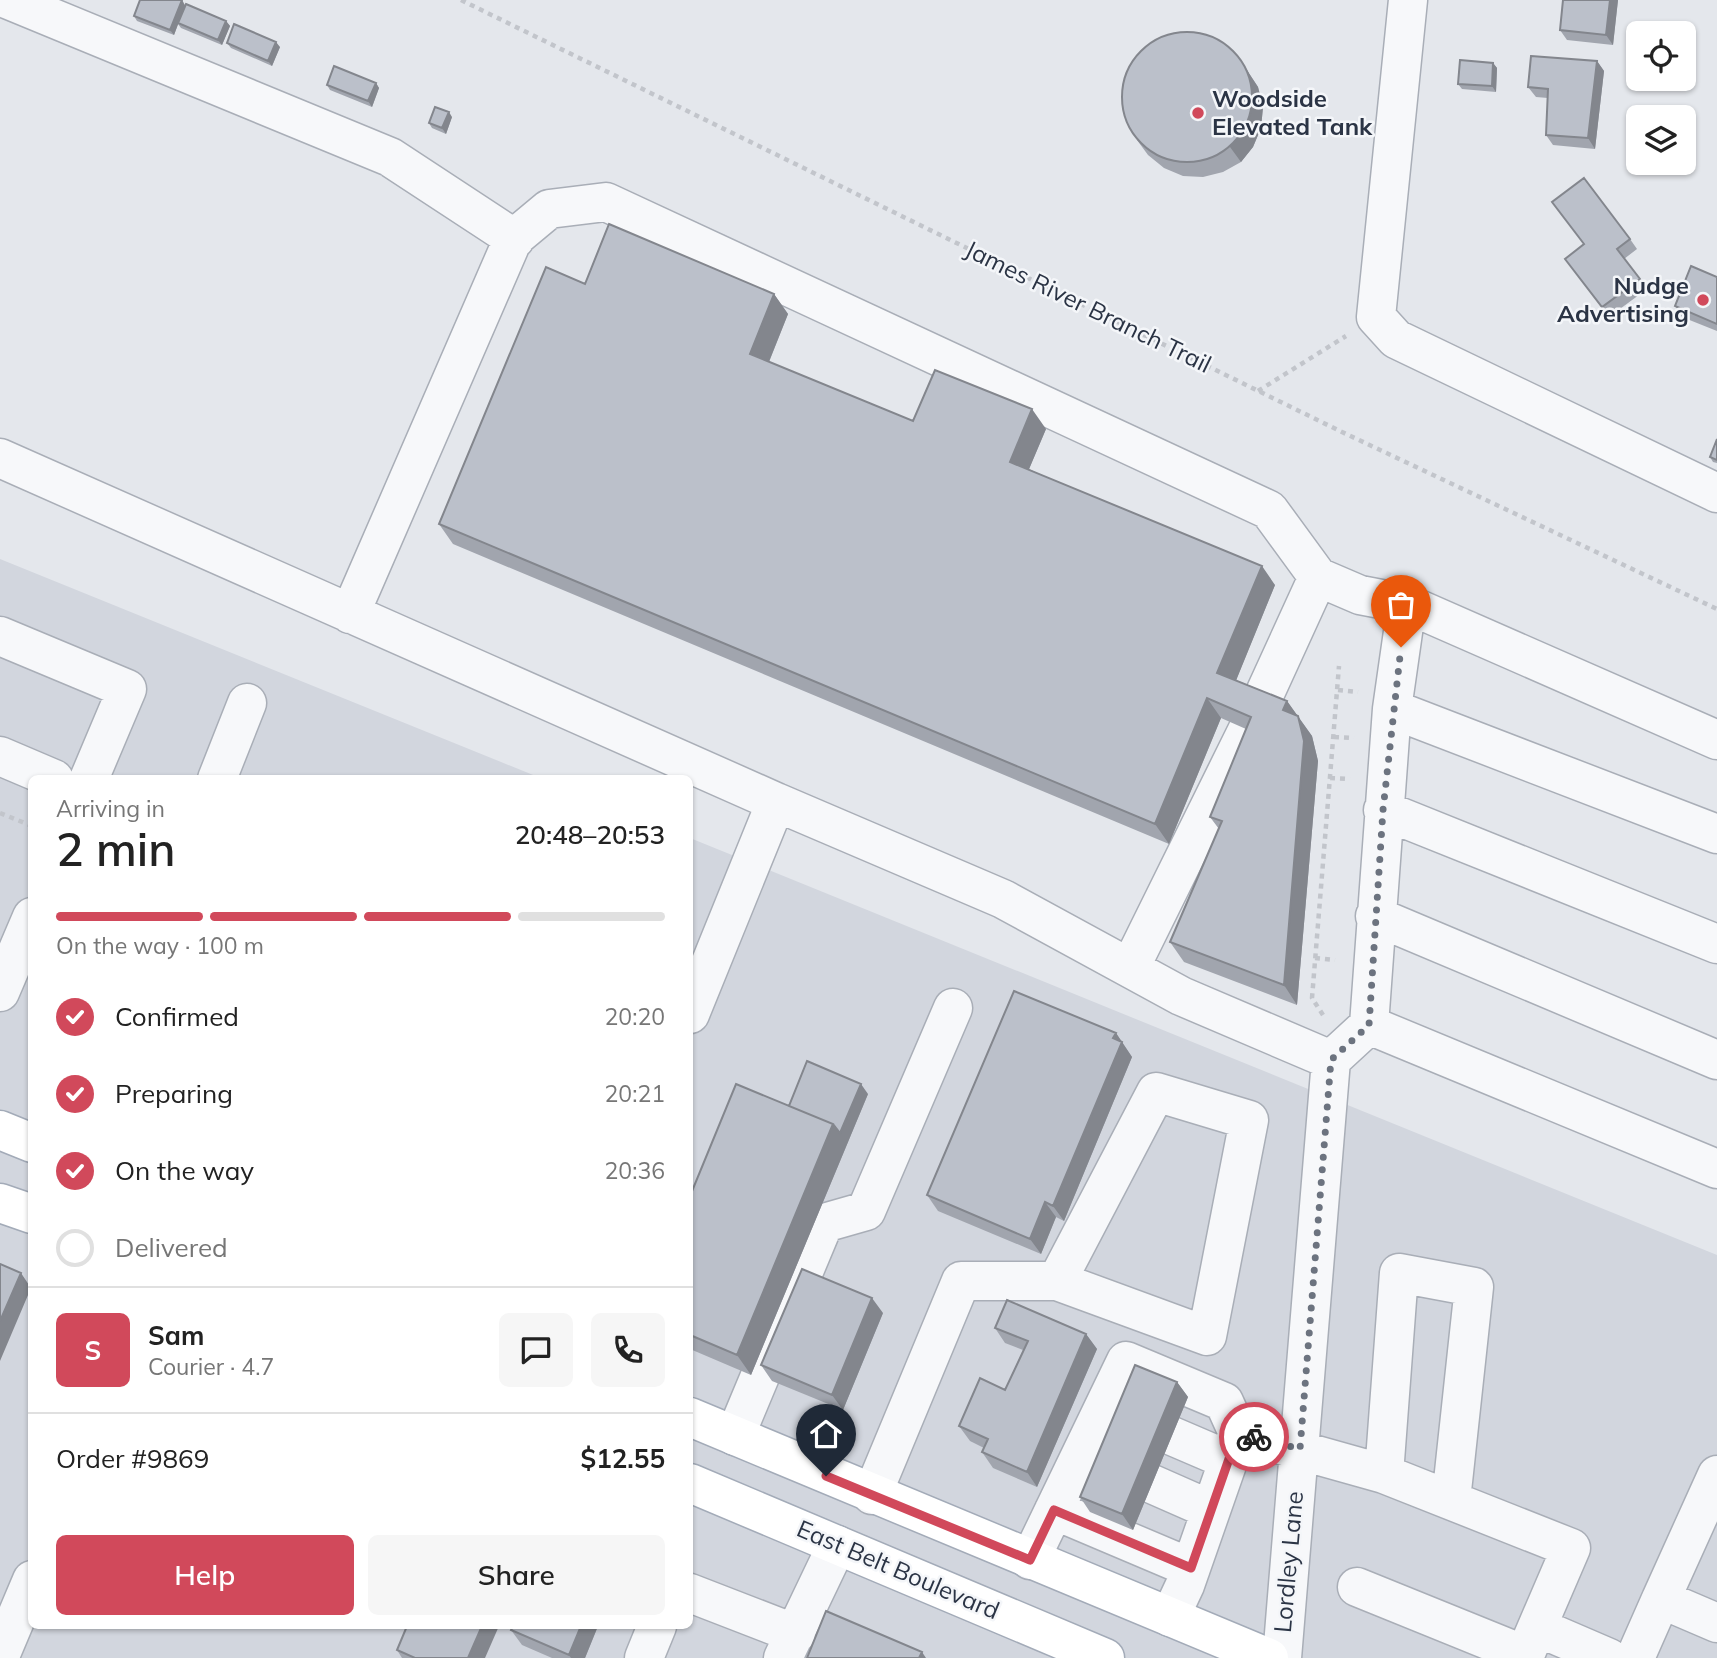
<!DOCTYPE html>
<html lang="en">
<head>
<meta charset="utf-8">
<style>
	body { margin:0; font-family:Mulish,sans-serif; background:#f6f6f6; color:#222; height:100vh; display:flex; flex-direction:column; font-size:26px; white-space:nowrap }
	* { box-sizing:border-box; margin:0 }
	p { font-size:23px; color:#767676 }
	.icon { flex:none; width:38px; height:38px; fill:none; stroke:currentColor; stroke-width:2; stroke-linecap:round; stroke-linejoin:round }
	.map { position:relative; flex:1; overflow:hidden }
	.panel { position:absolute; left:28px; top:775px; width:665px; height:854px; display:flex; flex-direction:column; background:#fff; border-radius:10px; box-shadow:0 2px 5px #0004 }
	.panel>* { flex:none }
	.buttons { position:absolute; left:1626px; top:21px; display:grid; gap:14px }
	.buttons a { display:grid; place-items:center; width:70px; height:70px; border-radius:10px; background:#fff; box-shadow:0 2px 5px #0004; font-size:35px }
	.pin { position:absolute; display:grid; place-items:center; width:60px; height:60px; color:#fff; margin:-72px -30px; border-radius:50% 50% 50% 0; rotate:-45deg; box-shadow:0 0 7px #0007 }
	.pin .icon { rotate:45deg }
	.courier { position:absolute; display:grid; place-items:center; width:70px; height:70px; margin:-35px; border:5px solid #d1495b; border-radius:50%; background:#fff; color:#222; box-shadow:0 2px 9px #0007 }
	.overview em { font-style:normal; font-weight:600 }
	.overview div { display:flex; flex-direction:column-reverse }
	.overview { display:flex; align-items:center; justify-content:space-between; height:119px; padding:0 28px }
	h1 { font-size:46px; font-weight:600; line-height:52px }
	.bar { display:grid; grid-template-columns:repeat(4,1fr); gap:10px 7px; align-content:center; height:84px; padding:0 28px }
	.bar i { height:9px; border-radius:5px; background:#e0e0e0 }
	.bar .selected { background:#d1495b }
	.bar p { grid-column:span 4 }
	.line { display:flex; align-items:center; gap:18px; padding:0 28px; border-top:2px solid #e0e0e0 }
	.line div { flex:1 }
	.round { display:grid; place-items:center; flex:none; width:74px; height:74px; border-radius:10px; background:#f6f6f6 }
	ol { padding:0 28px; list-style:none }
	li { display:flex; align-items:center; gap:21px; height:77px }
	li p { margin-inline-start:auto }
	li .icon { padding:7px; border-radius:50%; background:#d1495b; color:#fff; stroke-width:4 }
	li:last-child { color:#767676 }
	li i { width:38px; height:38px; border:4px solid #e0e0e0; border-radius:50% }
	.button { display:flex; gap:14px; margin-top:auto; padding:14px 28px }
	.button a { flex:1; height:80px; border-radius:10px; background:#d1495b; color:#fff; font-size:28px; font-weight:600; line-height:80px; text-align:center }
	.button a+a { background:#f6f6f6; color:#222 }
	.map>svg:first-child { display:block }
	.built { fill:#d2d6de }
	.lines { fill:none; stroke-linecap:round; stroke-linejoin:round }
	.minor-casing { stroke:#a9aeb7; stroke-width:41 }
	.major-casing { stroke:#a3abb8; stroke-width:41 }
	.path { stroke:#c2c5cb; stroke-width:4.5; stroke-dasharray:5 5; stroke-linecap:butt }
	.minor { stroke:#f7f8fa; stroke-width:38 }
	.major { stroke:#fff; stroke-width:38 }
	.wall { fill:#a1a5ae }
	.shaded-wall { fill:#83868d }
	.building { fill:#bbc0ca; stroke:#83868d; stroke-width:2 }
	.done { stroke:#6c737f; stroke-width:7; stroke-dasharray:0 12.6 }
	.route { stroke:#d1495b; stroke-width:9 }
	.poi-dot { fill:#d1495b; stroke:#f4f6f9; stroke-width:2.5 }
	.labels { text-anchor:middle; stroke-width:5; stroke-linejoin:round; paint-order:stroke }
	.poi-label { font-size:24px; font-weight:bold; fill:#2b3445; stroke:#f4f6f9; text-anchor:start }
	.street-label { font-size:24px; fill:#2b3445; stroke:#f4f6f9 }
</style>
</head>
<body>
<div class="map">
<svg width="1717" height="1658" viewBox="0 0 1717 1658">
	<rect width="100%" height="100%" fill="#e4e7ec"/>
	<path class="built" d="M0 559 543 779H32V1626H690V838L1717 1255V1658H0Z"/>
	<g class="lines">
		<defs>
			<path id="minor" d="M9 0 390 157 515 239
				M1408 0 1376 317 1396 339 1717 493
				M0 458 776 802 690 1014
				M350 614 513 239 549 209 606 202 1269 510 1318 577 1360 595 1407 604 1717 740
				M0 636 127 689 89 779
				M1260 704 1318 577
				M1392 709 1717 834
				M0 756 54 779
				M217 779 247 703
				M776 802 1003 899 1181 996 1331 1060
				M1383 810 1717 944
				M1375 916 1717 1060
				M1130 968 1248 729
				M0 992 32 917
				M1369 1025 1717 1169
				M735 1436 824 1223 866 1211 953 1008
				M1172 1436 1228 1460
				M1384 1474 1399 1273 1474 1287 1451 1500
				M1152 1484 1211 1510
				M872 1495 961 1281H1057L1156 1092 1249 1120 1207 1336 1057 1281
				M1054 1510 1191 1568
				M1030 1560 1126 1361 1224 1402 1238 1433
				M690 1593 796 1634
				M1661 1599 1717 1475
				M1170 1617 1185 1585 1238 1433 1384 1474 1571 1548 1525 1655 1357 1587
				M1537 1627 1609 1658
				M0 1656 32 1580
				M644 1658 657 1626
				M783 1658 837 1545
				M1282 1658 1331 1060 1369 1025 1392 709 1407 604
				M1635 1658 1661 1599 1717 1623"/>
			<path id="major" d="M0 1130 32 1143
				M0 1203 32 1214
				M690 1417 1269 1658
				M690 1483 1105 1658"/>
		</defs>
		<use href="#minor" class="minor-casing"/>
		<use href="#major" class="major-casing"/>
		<path class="path" d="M461 0 1342 432 1717 609
			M1258 391 1346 336
			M1338 690 1358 692
			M1334 737 1354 738
			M1330 778 1350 779
			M0 813 32 826
			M1315 958 1335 960
			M1323 1015 1312 998 1339 666"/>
		<use href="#minor" class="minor"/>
		<use href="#major" class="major"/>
	</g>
	<path class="wall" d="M182 0 185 5 226 21 230 26 222 45 181 28 178 24 174 35 137 21 134 16Z
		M1618 0 1613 45 1567 40 1560 30Z
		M227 43 280 47 272 66 231 48Z
		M1237 55 1258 87 1263 107 1261 128 1253 147 1241 162 1223 172 1203 177 1183 176 1164 168 1148 155 1137 140Z
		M1597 61 1604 71 1595 149 1553 145 1546 135 1548 98 1536 97 1528 87Z
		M1493 63 1497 68 1496 92 1462 89 1458 84Z
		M376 83 379 88 372 107 330 90 327 85Z
		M452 117 446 134 432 128 429 123Z
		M1630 239 1637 249 1624 259 1647 289 1609 317 1565 259Z
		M1717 277V331L1682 317 1675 306Z
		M585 284 774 294 788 314 769 362 913 421 1046 429 1029 469 1275 585 1236 680 1287 701 1312 736 1318 761 1297 1005 1184 962 1170 942 1219 829 1210 817 1246 729 1221 718 1169 844 453 544 439 524Z
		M1717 439V463L1713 462 1710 457Z
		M1116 1033 1132 1057 1064 1221 1056 1217 1041 1254 938 1211 927 1195Z
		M868 1094 751 1375 690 1349V1196L789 1106Z
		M883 1313 843 1410 772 1381 761 1365Z
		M995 1328 1086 1334 1097 1349 1037 1487 993 1468 982 1452 984 1448 970 1441 959 1426 1005 1390 1023 1350 1005 1343Z
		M1177 1382 1188 1397 1133 1530 1090 1512 1080 1497Z
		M598 1626 585 1658H552L522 1645 511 1630Z
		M397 1650 485 1658H402Z"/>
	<path class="shaded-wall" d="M182 0 185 6 174 35 170 30Z
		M1610 0H1618L1613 45 1606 35Z
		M226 21 230 26 222 45 218 40Z
		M276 42 280 47 272 66 268 61Z
		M1237 55 1258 87 1263 107 1261 128 1253 147 1241 162 1230 147Z
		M1597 61 1604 71 1595 149 1588 138Z
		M1493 63 1497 68 1496 92 1492 86Z
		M376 83 379 88 372 107 368 101Z
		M449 112 452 117 446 134 442 128Z
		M774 294 788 314 764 374 750 354Z
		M1032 409 1046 429 1024 481 1010 462Z
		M1262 566 1275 585 1231 693 1217 673Z
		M1207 698 1221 718 1169 844 1155 824Z
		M1287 701 1312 736 1318 761 1297 1005 1284 985 1283 710Z
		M1116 1033 1132 1057 1064 1221 1053 1206Z
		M861 1084 868 1094 751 1375 737 1355 833 1124Z
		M1045 1202 1056 1217 1041 1254 1030 1239Z
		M21 1273 31 1288 0 1361V1321Z
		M872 1298 883 1313 843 1410 832 1395Z
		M1086 1334 1097 1349 1037 1487 1027 1472Z
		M1177 1382 1188 1397 1133 1530 1122 1514Z
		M482 1626H499L485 1658H468Z
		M581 1626H598L585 1658H571L569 1655Z
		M922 1652 926 1658H919Z"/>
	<path class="building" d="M140 0H182L170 30 134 16Z
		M1563 0H1610L1606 35 1560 30Z
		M186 4 226 21 218 40 178 23Z
		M234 24 276 42 268 61 227 43Z
		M1122 97a65 65 0 1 1 130 0a65 65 0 1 1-130 0Z
		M1531 56 1597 61 1588 138 1546 135 1548 89 1528 87Z
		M1460 60 1493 63 1492 86 1458 84Z
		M334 66 376 83 368 101 327 85Z
		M435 107 449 112 442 128 429 123Z
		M1584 178 1630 239 1617 249 1640 279 1602 307 1565 259 1584 244 1552 202Z
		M609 224 774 294 750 354 913 421 935 370 1032 409 1010 462 1262 566 1217 673 1287 701 1283 710 1298 716 1304 741 1284 985 1170 942 1222 821 1210 817 1251 717 1207 698 1155 824 439 524 546 267 585 284Z
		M1691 266 1717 277V324L1675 306Z
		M1717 439V460L1710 457Z
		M1014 991 1116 1033 1113 1038 1122 1042 1053 1206 1045 1202 1030 1239 927 1195Z
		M807 1061 861 1084 840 1133 833 1124 789 1106Z
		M736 1084 833 1124 737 1355 690 1335V1196Z
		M0 1264 21 1273 0 1321Z
		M802 1269 872 1298 832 1395 761 1365Z
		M1007 1300 1086 1334 1027 1472 982 1452 988 1439 959 1426 980 1378 1005 1390 1028 1341 995 1328Z
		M1135 1365 1177 1382 1122 1514 1080 1497Z
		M826 1611 922 1652 919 1658H807Z
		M407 1626H482L468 1658H415L397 1650Z
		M513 1626H581L569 1655 511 1630Z"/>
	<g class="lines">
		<path class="done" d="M1254 1437 1300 1449 1331 1060 1369 1025 1383 810 1401 647"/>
		<path class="route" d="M826 1476 1030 1560 1054 1510 1191 1568 1238 1433 1254 1437"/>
	</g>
	<g class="poi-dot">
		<circle cx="1198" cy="113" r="7"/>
		<circle cx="1703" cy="300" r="7"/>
	</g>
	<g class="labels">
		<g class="poi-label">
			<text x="1212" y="107">Woodside<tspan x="1212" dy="28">Elevated Tank</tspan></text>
			<text x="1689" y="294" text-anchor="end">Nudge<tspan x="1689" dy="28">Advertising</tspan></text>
		</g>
		<g class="street-label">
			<text transform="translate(1088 307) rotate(26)" y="8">James River Branch Trail</text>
			<text transform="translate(1289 1562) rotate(-85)" y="8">Lordley Lane</text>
			<text transform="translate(898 1570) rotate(23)" y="8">East Belt Boulevard</text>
		</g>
	</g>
</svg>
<div class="buttons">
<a><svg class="icon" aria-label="locate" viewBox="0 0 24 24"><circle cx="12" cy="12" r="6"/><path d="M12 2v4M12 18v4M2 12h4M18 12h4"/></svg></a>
<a><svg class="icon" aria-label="layers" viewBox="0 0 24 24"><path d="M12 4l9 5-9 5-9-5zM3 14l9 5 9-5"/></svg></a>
</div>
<div class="pin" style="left:1401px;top:647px;background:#ea580c"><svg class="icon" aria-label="bag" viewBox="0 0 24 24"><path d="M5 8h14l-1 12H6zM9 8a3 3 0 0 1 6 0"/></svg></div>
<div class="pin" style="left:826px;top:1476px;background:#1f2937"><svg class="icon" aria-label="home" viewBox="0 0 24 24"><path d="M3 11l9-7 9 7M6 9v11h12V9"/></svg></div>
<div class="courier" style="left:1254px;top:1437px"><svg class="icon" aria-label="bike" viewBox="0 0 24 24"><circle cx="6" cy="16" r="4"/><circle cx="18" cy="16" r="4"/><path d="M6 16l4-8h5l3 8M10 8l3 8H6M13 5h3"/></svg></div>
<section class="panel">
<div class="overview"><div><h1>2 min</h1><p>Arriving in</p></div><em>20:48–20:53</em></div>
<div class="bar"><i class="selected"></i><i class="selected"></i><i class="selected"></i><i></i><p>On the way · 100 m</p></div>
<ol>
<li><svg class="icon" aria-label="check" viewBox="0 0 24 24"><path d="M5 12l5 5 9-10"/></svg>Confirmed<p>20:20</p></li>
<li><svg class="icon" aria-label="check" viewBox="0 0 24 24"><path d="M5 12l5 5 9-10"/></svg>Preparing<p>20:21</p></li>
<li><svg class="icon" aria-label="check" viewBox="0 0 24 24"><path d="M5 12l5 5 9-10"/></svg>On the way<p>20:36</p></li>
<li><i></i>Delivered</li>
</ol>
<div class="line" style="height:126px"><b class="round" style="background:#d1495b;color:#fff">S</b><div><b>Sam</b><p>Courier · 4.7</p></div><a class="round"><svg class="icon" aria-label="chat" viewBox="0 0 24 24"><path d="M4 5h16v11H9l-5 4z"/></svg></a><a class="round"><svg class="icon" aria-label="phone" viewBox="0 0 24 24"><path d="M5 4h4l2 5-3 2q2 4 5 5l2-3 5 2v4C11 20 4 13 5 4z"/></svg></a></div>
<div class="line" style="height:91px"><div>Order #9869</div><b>$12.55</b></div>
<div class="button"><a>Help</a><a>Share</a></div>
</section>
</div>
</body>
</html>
